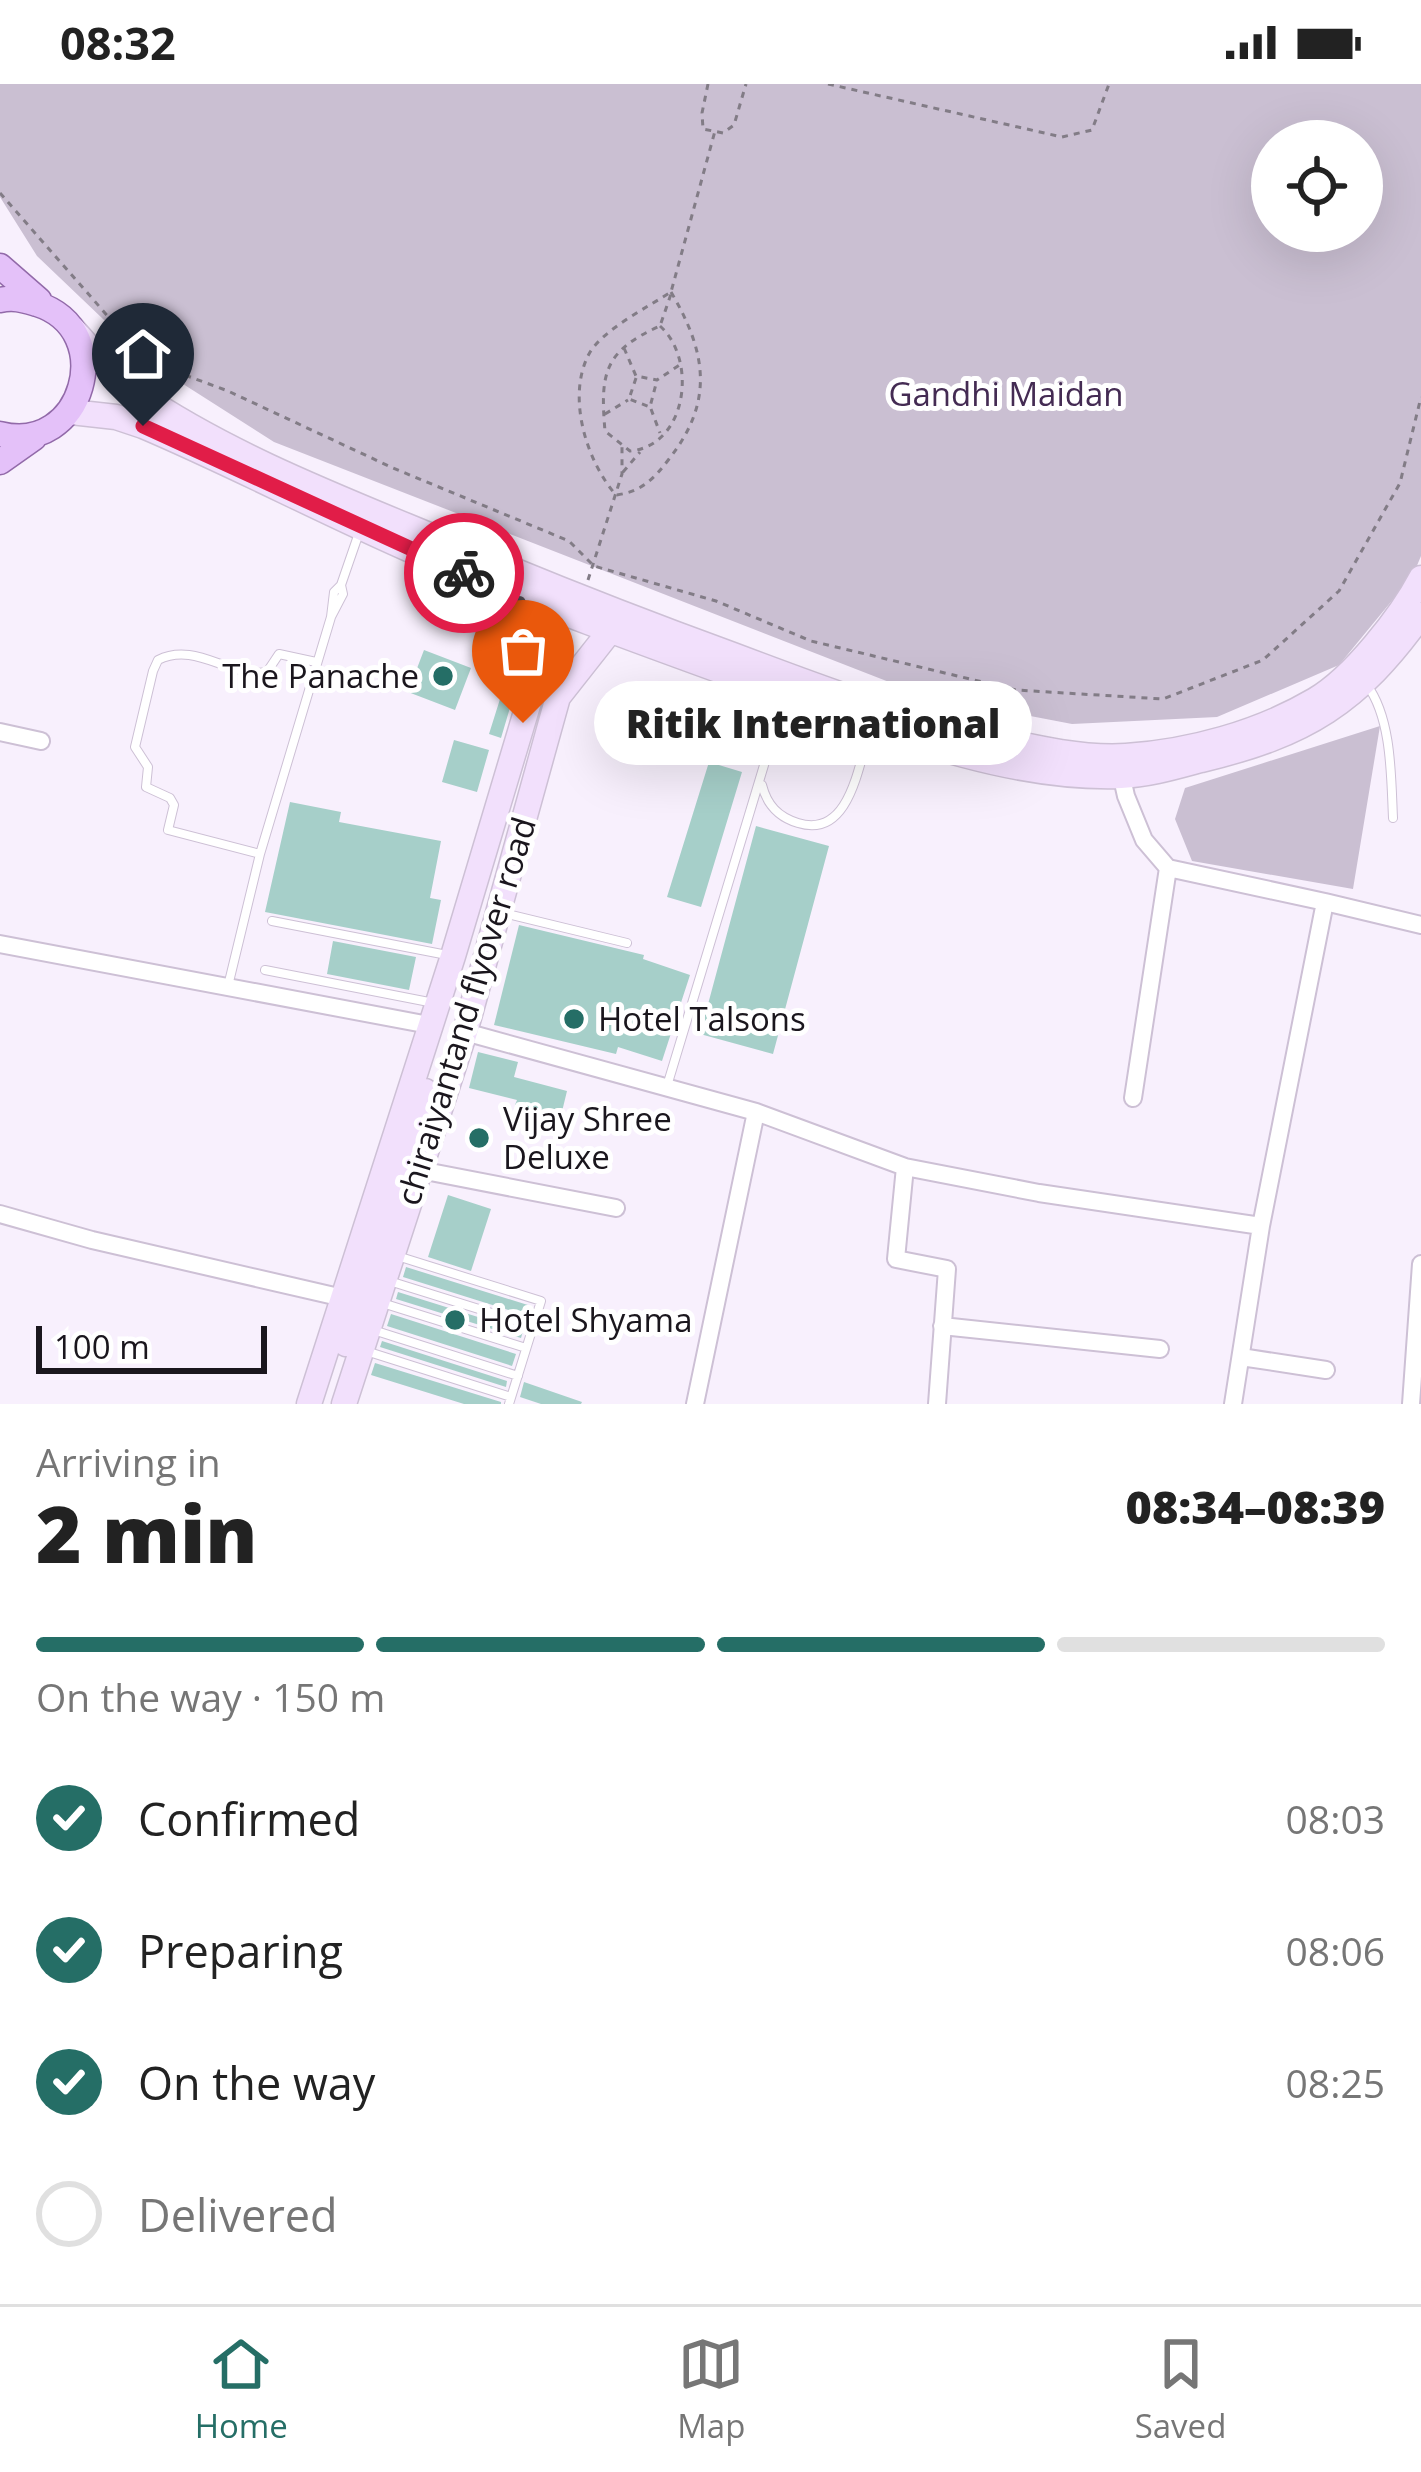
<!DOCTYPE html>
<html lang="en">
<head>
<meta charset="utf-8">
<style>
	body { margin:0; font-family:"Open Sans",sans-serif; background:#f6f6f6; color:#222; height:100vh; display:flex; flex-direction:column; font-size:45px; white-space:nowrap }
	* { box-sizing:border-box; margin:0 }
	p { font-size:39px; color:#767676 }
	.icon { flex:none; width:66px; height:66px; fill:none; stroke:currentColor; stroke-width:2; stroke-linecap:round; stroke-linejoin:round }
	.map { position:relative; height:1320px; overflow:hidden }
	.side { display:flex; flex-direction:column; background:#fff; flex:1 }
	.side>* { flex:none }
	.fabs { position:absolute; left:1251px; top:36px; display:grid; gap:24px }
	.fabs a { display:grid; place-items:center; width:132px; height:132px; border-radius:50%; background:#fff; box-shadow:0 12px 48px #0002; font-size:60px }
	.scale { position:absolute; left:36px; bottom:30px; width:231px; box-sizing:border-box; padding-left:12px; border:6px solid #1a161d; border-top:0; font-size:33px; line-height:42px; white-space:nowrap; color:#1a161d; -webkit-text-stroke:9px #fff; paint-order:stroke }
	.pin { position:absolute; display:grid; place-items:center; width:102px; height:102px; color:#fff; margin:-123px -51px; border-radius:50% 50% 50% 0; rotate:-45deg; box-shadow:0 0 12px #0007 }
	.pin .icon { rotate:45deg }
	.courier { position:absolute; display:grid; place-items:center; width:120px; height:120px; margin:-60px; border:9px solid #e11d48; border-radius:50%; background:#fff; color:#222; box-shadow:0 3px 15px #0007 }
	.bubble { position:absolute; height:84px; border-radius:42px; background:#fff; box-shadow:0 12px 48px #0002; font-size:39px; font-weight:800; line-height:84px; text-align:center }
	.head em { font-style:normal; font-weight:800 }
	.head div { display:flex; flex-direction:column-reverse }
	.head { display:flex; align-items:center; justify-content:space-between; height:204px; padding:0 36px }
	h1 { font-size:78px; font-weight:800; line-height:90px }
	.bar { display:grid; grid-template-columns:repeat(4,1fr); gap:18px 12px; align-content:center; height:144px; padding:0 36px }
	.bar i { height:15px; border-radius:9px; background:#e0e0e0 }
	.bar .selected { background:#256e66 }
	.bar p { grid-column:span 4 }
	ol { padding:0 36px; list-style:none }
	li { display:flex; align-items:center; gap:36px; height:132px }
	li p { margin-inline-start:auto }
	li .icon { padding:12px; border-radius:50%; background:#256e66; color:#fff; stroke-width:4 }
	li:last-child { color:#767676 }
	li i { width:66px; height:66px; border:6px solid #e0e0e0; border-radius:50% }
	.status { display:flex; justify-content:space-between; align-items:center; height:84px; padding:0 60px; background:#fff; direction:ltr }
	.status svg { height:33px; fill:currentColor }
	.dock { display:flex; justify-content:space-around; align-items:center; height:168px; border-top:3px solid #e0e0e0; background:#fff; font-size:33px; color:#767676 }
	.dock a { display:grid; justify-items:center; gap:6px }
	.dock .selected { color:#256e66 }
	.map>svg:first-child { display:block }
	.green { fill:#cabfd2; fill-rule:evenodd }
	.building { fill:#a6cfc9 }
	.lines { fill:none; stroke-linecap:round; stroke-linejoin:round }
	.service-casing { stroke:#cdc0d5; stroke-width:10 }
	.minor-casing { stroke:#cdc0d5; stroke-width:20 }
	.secondary-casing { stroke:#cdc0d5; stroke-width:27 }
	.primary-casing { stroke:#926aa9; stroke-width:27 }
	.path { stroke:#827c86; stroke-width:3; stroke-dasharray:6 6; stroke-linecap:butt }
	.service { stroke:#fff; stroke-width:8 }
	.minor { stroke:#fff; stroke-width:16 }
	.secondary { stroke:#f2e0fc; stroke-width:24 }
	.primary { stroke:#e4c1f9; stroke-width:24 }
	.done { stroke:#68626b; stroke-width:12; stroke-dasharray:0 21.6 }
	.route { stroke:#e11d48; stroke-width:15 }
	.poi-dot { fill:#256e66; stroke:#fff; stroke-width:4.5 }
	.labels { text-anchor:middle; stroke-width:10; stroke-linejoin:round; paint-order:stroke }
	.park-label { font-size:33px; fill:#442b53; stroke:#fff }
	.poi-label { font-size:33px; fill:#1a161d; stroke:#fff; text-anchor:start }
	.street-label { font-size:33px; fill:#1a161d; stroke:#fff }
</style>
</head>
<body>
<div class="status"><b>08:32</b><svg viewBox="0 0 49 12"><path d="M0 12V9h3v3zM5 12V6h3v6zM10 12V3h3v9zM15 12V0h3v12zM26 1h20v11H26zM47 4h2v5h-2z"/></svg></div>
<div class="map">
<svg width="1421" height="1320" viewBox="0 0 1421 1320">
	<rect width="100%" height="100%" fill="#f8f0fd"/>
	<path class="green" d="M0 0H1421V472L1413 491 1339 581 1217 633 1072 640 925 612 274 358 147 277 37 172 0 113ZM1272 57H1362V147H1272Z
		M1380 642 1353 805 1192 777 1175 735 1185 704Z"/>
	<path class="building" d="M424 566 471 584 455 626 408 608Z
		M506 596 517 600 501 654 489 650Z
		M454 656 489 666 477 708 442 698Z
		M709 678 742 688 701 823 667 813Z
		M290 718 341 728 339 738 441 757 430 814 441 816 432 860 265 828Z
		M756 742 829 762 773 970 700 950Z
		M519 841 644 871 643 875 690 891 662 977 618 963 616 970 494 941Z
		M333 857 416 873 409 906 327 890Z
		M478 968 518 978 514 993 567 1007 558 1044 543 1040 546 1029 515 1021 517 1016 469 1004Z
		M448 1111 491 1125 471 1187 428 1173Z
		M406 1183 531 1222 528 1232 403 1193Z
		M398 1208 523 1247 521 1254 396 1215Z
		M391 1230 516 1270 512 1282 387 1242Z
		M382 1257 507 1297 506 1303 380 1263Z
		M375 1279 501 1318V1320H464L371 1291Z
		M524 1298 582 1318 581 1320H541L520 1313Z"/>
	<g class="lines">
		<defs>
			<path id="service" d="M443 487 435 519 474 540 485 533 498 505
				M341 501 360 446
				M1367 601C1392 635 1391 693 1393 734
				M762 701C767 721 778 733 798 739 849 755 858 683 869 649
				M260 770 168 746 174 721 170 714 146 703 148 683 135 663 153 587 158 576C196 557 229 594 267 588L279 570 316 578
				M503 829 627 859
				M272 837 447 871
				M265 886 434 919
				M228 902 260 770 331 533 334 508 341 501 343 510 331 533
				M667 1002 784 615
				M394 1171 541 1217 509 1320
				M386 1196 533 1242
				M379 1218 526 1264
				M370 1245 518 1292
				M369 1268 511 1313"/>
			<path id="minor" d="M0 648 41 657
				M1120 685 1126 712 1144 756 1168 784 1325 818
				M0 860 429 941
				M465 948 756 1028 905 1083 1039 1109 1261 1142 1233 1320
				M1133 1014 1168 784
				M905 1083 896 1175 947 1185 937 1320
				M420 1086 616 1124
				M0 1130 92 1156 343 1214
				M1261 1142 1325 818 1421 841
				M942 1242 1160 1265
				M1241 1273 1326 1286
				M695 1320 756 1028
				M1411 1320 1421 1180"/>
			<path id="secondary" d="M73 245C93 268 112 292 137 309 239 378 359 421 472 469 558 505 645 539 733 571 815 602 897 633 983 652 1028 662 1079 675 1126 672 1189 668 1259 649 1315 616 1353 594 1401 532 1421 494
				M71 328 116 333 143 342C235 381 323 428 415 468 534 520 657 564 779 608 886 647 1005 696 1121 692 1148 691 1175 683 1201 676 1306 651 1358 619 1421 531
				M346 1260 425 1007
				M309 1320 453 872 534 601 537 580 518 512
				M344 1320 465 948 558 613 610 547 600 536"/>
			<path id="primary" d="M0 182 39 216
				M0 216C14 213 23 216 37 220 119 246 83 372 0 350
				M0 378 34 354"/>
		</defs>
		<use href="#service" class="service-casing"/>
		<use href="#minor" class="minor-casing"/>
		<use href="#secondary" class="secondary-casing"/>
		<use href="#primary" class="primary-casing"/>
		<path class="path" d="M708 0 702 29 703 45 723 49 734 41 746 0
			M828 0 1062 53 1092 46 1109 0
			M0 109 147 277 228 307 393 384 569 457 594 482 716 517 811 557 1016 606 1163 615 1263 576 1339 507 1400 399 1421 313
			M671 208C707 269 714 318 669 375 654 395 641 408 616 411 587 378 566 313 589 270 602 246 648 223 671 208L715 47
			M660 242C698 276 687 362 630 367L605 347C600 289 604 267 660 242L671 210
			M624 264 636 292 657 296 681 280
			M636 294 629 315 650 323 657 296
			M651 325 660 349
			M605 330 628 316
			M623 388 640 368
			M588 496 622 390V362"/>
		<use href="#service" class="service"/>
		<use href="#minor" class="minor"/>
		<use href="#secondary" class="secondary"/>
		<use href="#primary" class="primary"/>
	</g>
	<g class="lines">
		<path class="done" d="M464 489 518 512 537 580 523 639"/>
		<path class="route" d="M143 342 464 489"/>
	</g>
	<g class="poi-dot">
		<circle cx="443" cy="592" r="12"/>
		<circle cx="574" cy="935" r="12"/>
		<circle cx="479" cy="1054" r="12"/>
		<circle cx="455" cy="1236" r="12"/>
	</g>
	<g class="labels">
		<g class="park-label">
			<text x="1006" y="322">Gandhi Maidan</text>
		</g>
		<g class="poi-label">
			<text x="419" y="604" text-anchor="end">The Panache</text>
			<text x="598" y="947">Hotel Talsons</text>
			<text x="503" y="1047">Vijay Shree<tspan x="503" dy="38">Deluxe</tspan></text>
			<text x="479" y="1248">Hotel Shyama</text>
		</g>
		<g class="street-label">
			<text transform="translate(466 927) rotate(-73)" y="12">chiraiyantand flyover road</text>
		</g>
	</g>
</svg>
<div class="fabs">
<a><svg class="icon" aria-label="locate" viewBox="0 0 24 24"><circle cx="12" cy="12" r="6"/><path d="M12 2v4M12 18v4M2 12h4M18 12h4"/></svg></a>
</div>
<div class="scale">100 m</div>
<div class="pin" style="left:523px;top:639px;background:#ea580c"><svg class="icon" aria-label="bag" viewBox="0 0 24 24"><path d="M5 8h14l-1 12H6zM9 8a3 3 0 0 1 6 0"/></svg></div>
<div class="pin" style="left:143px;top:342px;background:#1f2937"><svg class="icon" aria-label="home" viewBox="0 0 24 24"><path d="M3 11l9-7 9 7M6 9v11h12V9"/></svg></div>
<div class="courier" style="left:464px;top:489px"><svg class="icon" aria-label="bike" viewBox="0 0 24 24"><circle cx="6" cy="16" r="4"/><circle cx="18" cy="16" r="4"/><path d="M6 16l4-8h5l3 8M10 8l3 8H6M13 5h3"/></svg></div>
<div class="bubble" style="left:594px;top:597px;width:438px">Ritik International</div>
</div>
<section class="side">
<div class="head"><div><h1>2 min</h1><p>Arriving in</p></div><em>08:34–08:39</em></div>
<div class="bar"><i class="selected"></i><i class="selected"></i><i class="selected"></i><i></i><p>On the way · 150 m</p></div>
<ol>
<li><svg class="icon" aria-label="check" viewBox="0 0 24 24"><path d="M5 12l5 5 9-10"/></svg>Confirmed<p>08:03</p></li>
<li><svg class="icon" aria-label="check" viewBox="0 0 24 24"><path d="M5 12l5 5 9-10"/></svg>Preparing<p>08:06</p></li>
<li><svg class="icon" aria-label="check" viewBox="0 0 24 24"><path d="M5 12l5 5 9-10"/></svg>On the way<p>08:25</p></li>
<li><i></i>Delivered</li>
</ol>
</section>
<nav class="dock">
<a class="selected"><svg class="icon" aria-label="home" viewBox="0 0 24 24"><path d="M3 11l9-7 9 7M6 9v11h12V9"/></svg>Home</a>
<a><svg class="icon" aria-label="map" viewBox="0 0 24 24"><path d="M3 6l6-2 6 2 6-2v14l-6 2-6-2-6 2zM9 4v14M15 6v14"/></svg>Map</a>
<a><svg class="icon" aria-label="saved" viewBox="0 0 24 24"><path d="M7 4h10v16l-5-4-5 4z"/></svg>Saved</a>
</nav>
</body>
</html>
